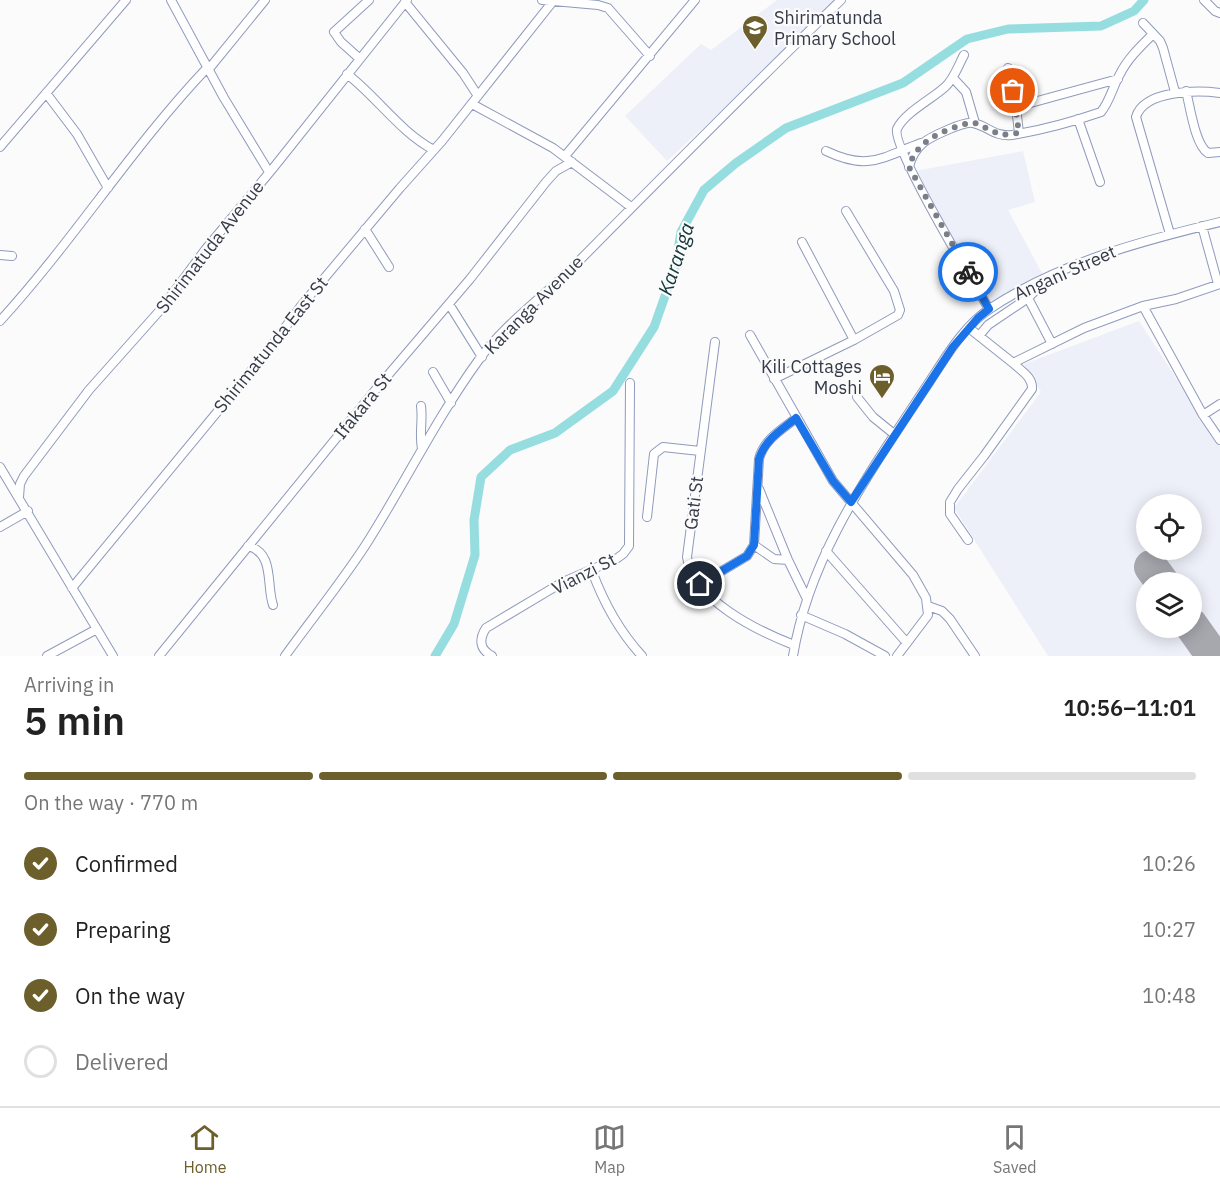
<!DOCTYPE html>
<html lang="en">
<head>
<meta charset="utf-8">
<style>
	body { margin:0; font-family:"IBM Plex Sans",sans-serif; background:#f2f2f2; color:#222; height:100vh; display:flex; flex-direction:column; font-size:22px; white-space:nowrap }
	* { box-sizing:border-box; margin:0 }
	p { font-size:20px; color:#767676 }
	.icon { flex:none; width:33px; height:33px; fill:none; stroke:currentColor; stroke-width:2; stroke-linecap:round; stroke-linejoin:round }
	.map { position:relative; height:656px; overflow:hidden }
	.sheet { display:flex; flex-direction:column; background:#fff; flex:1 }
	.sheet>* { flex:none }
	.controls { position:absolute; left:1136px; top:494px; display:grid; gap:12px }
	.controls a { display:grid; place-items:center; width:66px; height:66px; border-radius:50%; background:#fff; box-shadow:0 3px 15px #0003; font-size:30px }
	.pin { position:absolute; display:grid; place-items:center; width:51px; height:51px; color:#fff; margin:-26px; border:3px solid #fff; border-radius:50%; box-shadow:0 2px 6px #0007 }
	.courier { position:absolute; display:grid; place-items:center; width:60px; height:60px; margin:-30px; border:4px solid #1a73e8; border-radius:50%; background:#fff; color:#222; box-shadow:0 2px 8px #0007 }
	.headline em { font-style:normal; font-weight:600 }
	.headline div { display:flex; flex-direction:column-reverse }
	.headline { display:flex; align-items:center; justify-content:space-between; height:102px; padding:0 24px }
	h1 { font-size:39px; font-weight:600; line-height:45px }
	.bar { display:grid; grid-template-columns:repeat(4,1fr); gap:9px 6px; align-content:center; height:72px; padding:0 24px }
	.bar i { height:8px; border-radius:4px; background:#e0e0e0 }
	.bar .on { background:#6c5f2c }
	.bar p { grid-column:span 4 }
	ol { padding:0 24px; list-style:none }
	li { display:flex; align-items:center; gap:18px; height:66px }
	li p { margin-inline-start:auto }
	li .icon { padding:6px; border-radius:50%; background:#6c5f2c; color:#fff; stroke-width:4 }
	li:last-child { color:#767676 }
	li i { width:33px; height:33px; border:3px solid #e0e0e0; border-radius:50% }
	.tab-bar { display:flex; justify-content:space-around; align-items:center; height:84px; border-top:2px solid #e0e0e0; background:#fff; font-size:16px; color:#767676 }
	.tab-bar a { display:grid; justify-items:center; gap:3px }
	.tab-bar .on { color:#6c5f2c }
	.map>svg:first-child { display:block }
	.built { fill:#edf0f9; fill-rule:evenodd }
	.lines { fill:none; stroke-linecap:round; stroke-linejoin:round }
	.river { stroke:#96dde0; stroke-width:9 }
	.runway { stroke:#a6a8ae; stroke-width:34 }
	.minor-casing { stroke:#8f9bbc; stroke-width:10 }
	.minor { stroke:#fff; stroke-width:8 }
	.done { stroke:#7a7e87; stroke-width:6; stroke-dasharray:0 10.8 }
	.route { stroke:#1a73e8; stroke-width:8 }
	.labels { text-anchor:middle; stroke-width:4.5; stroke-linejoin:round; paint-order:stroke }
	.poi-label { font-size:18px; fill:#353a48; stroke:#fbfbfb; text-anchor:start }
	.street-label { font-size:18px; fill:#353a48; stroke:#fbfbfb }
	.water-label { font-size:20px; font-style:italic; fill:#133638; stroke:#fbfbfb }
</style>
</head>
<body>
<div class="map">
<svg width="1220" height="656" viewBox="0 0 1220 656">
	<rect width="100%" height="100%" fill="#fbfbfb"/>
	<path class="built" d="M777 0H836L779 58 667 161 625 116 701 44 711 50Z
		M1023 151 1035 202 1008 210 1043 275 989 303 915 171Z
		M1139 321 1220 446V656H1048L954 508 1041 392 1024 364ZM1146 504H1191V549H1146ZM1146 582H1191V627H1146Z"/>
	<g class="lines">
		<path class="river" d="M435 656 454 624 475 555 474 520 481 477 510 450 555 433 613 391 654 327 675 268 681 232 704 190 736 163 786 128 903 83 967 39 1008 29 1101 26 1134 11 1144 0"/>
		<path class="runway" d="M1151 567 1162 582
			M1191 625 1213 656"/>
		<defs>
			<path id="minor" d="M171 0 224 98 269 172
				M542 0 598 5 608 8 650 56
				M1204 0 1215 11 1220 13
				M405 2 463 73 478 96
				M1143 23 1160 41 1163 48 1175 92
				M964 55C958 66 954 79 945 87 932 99 904 113 897 129 891 146 975 285 989 309
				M360 59 341 42 334 32 369 0
				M1008 68 1016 107 1019 133
				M208 70 265 0
				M347 74C377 97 400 132 434 150
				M953 78 966 92 975 123
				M1186 91C1190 106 1195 145 1208 153L1220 152
				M46 93 77 134 108 188
				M472 104 553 148 631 207
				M1016 107 1118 79
				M1078 119 1100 182
				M0 147 126 0
				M826 151C868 171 881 158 921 143
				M565 156 695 0
				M909 167C911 158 915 150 923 143 930 137 964 121 973 123 988 126 994 137 1012 135 1043 130 1072 122 1101 112 1110 101 1113 86 1120 74 1128 58 1141 46 1153 34
				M1202 226 1218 284
				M365 229 389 267
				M1170 234 1136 117C1144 90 1197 90 1220 93
				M802 242 854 340
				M0 255 12 256
				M1028 298 1052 344
				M449 304 482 357
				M1143 306 1203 415 1220 440
				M0 321C74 240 132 147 207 68
				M969 328 1013 363 1084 328 1143 306 1176 299 1220 284
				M750 335 833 481 913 575 926 598 928 615 897 656
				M979 336 988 325 1028 298 1044 282
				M715 342 687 557C693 600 758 631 794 645
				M433 372 451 403
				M774 379 854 340 898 315 900 310 894 291 846 211
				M857 397 873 417 894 434
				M421 406C423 421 419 434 422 449
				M1203 415 1220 404
				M0 467 113 656
				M759 489 788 560 806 597
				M19 497 20 484 24 476 89 390 162 308 205 250 274 167 407 0
				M647 517 654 454 663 447 700 451
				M0 527 28 511
				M968 540 950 514V502L958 489 984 456 1032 389C1033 377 1021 371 1013 363
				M754 545 774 559 788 560
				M248 546C275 553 266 585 273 605
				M826 551 907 643
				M592 571C603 601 620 632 642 656
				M700 584 747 556 754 545 759 459C764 439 782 430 796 418
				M72 588 270 348 301 306 400 188 442 141 554 0
				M928 606 942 611 950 619 975 656
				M801 615 845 634 885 656
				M47 656 97 629
				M159 656 377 388 470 279 546 182 556 171 572 162
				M285 656C311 620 340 584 365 546 404 485 436 419 478 361 505 323 543 298 575 265 663 176 751 87 841 0
				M492 656C479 649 479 639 486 628L563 582 616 559 623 554 629 546 630 383
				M793 656C809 557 868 475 922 393 942 364 961 327 991 308 1059 263 1141 241 1220 222"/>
		</defs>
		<use href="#minor" class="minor-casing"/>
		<use href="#minor" class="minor"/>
	</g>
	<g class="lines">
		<path class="done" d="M968 272 909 167C916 140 944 130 969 123H975L1001 135 1019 133 1013 91"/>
		<path class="route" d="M700 584 747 556 754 545 759 459C765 439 782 430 796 418L833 481 851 502 953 347 978 318 989 309 968 272"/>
	</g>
	<defs>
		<symbol id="school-pin" viewBox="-11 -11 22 30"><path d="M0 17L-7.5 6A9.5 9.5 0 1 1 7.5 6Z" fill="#6c5f2c" stroke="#fbfbfb"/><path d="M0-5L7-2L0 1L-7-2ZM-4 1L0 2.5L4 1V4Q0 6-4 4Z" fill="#fff"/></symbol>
		<symbol id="hotel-pin" viewBox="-11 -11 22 30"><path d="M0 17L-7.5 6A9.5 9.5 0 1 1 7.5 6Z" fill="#6c5f2c" stroke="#fbfbfb"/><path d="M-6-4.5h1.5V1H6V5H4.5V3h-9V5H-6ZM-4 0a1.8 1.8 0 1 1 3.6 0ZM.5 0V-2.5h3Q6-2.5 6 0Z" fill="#fff"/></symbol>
	</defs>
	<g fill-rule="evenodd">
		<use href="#school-pin" x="740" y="13" width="30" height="40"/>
		<use href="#hotel-pin" x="867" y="362" width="30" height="40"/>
	</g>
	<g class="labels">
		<g class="poi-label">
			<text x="774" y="24">Shirimatunda<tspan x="774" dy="21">Primary School</tspan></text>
			<text x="862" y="373" text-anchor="end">Kili Cottages<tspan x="862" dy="21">Moshi</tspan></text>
		</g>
		<g class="street-label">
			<text transform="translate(210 247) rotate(-52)" y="6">Shirimatuda Avenue</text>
			<text transform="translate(1065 273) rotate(-24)" y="6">Angani Street</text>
			<text transform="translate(534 305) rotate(-45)" y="6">Karanga Avenue</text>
			<text transform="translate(271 345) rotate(-51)" y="6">Shirimatunda East St</text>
			<text transform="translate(363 406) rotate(-51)" y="6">Ifakara St</text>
			<text transform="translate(694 503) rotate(-83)" y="6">Gati St</text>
			<text transform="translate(584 574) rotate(-27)" y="6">Vianzi St</text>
		</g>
		<g class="water-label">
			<text transform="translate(676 259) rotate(-72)" y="7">Karanga</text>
		</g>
	</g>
</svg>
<div class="controls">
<a><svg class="icon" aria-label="locate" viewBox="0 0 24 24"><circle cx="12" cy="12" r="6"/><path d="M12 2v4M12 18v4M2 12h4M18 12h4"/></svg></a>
<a><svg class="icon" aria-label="layers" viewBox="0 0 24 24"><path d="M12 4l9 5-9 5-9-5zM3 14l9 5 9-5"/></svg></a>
</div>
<div class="pin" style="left:1013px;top:91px;background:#ea580c"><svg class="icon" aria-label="bag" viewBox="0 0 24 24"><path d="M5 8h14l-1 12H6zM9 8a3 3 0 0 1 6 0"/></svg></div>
<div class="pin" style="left:700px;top:584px;background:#1f2937"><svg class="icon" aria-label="home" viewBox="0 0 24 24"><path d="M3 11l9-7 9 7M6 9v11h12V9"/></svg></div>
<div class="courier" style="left:968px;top:272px"><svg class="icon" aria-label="bike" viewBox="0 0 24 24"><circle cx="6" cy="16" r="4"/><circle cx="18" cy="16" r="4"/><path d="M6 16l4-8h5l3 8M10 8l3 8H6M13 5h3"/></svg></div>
</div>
<section class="sheet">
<div class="headline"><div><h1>5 min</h1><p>Arriving in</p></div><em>10:56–11:01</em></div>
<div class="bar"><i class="on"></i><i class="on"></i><i class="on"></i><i></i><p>On the way · 770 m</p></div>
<ol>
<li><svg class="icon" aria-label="check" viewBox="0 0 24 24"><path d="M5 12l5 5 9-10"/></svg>Confirmed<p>10:26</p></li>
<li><svg class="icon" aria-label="check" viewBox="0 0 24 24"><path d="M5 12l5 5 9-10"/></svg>Preparing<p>10:27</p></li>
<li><svg class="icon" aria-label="check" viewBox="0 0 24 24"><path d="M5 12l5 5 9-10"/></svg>On the way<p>10:48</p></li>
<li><i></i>Delivered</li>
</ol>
</section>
<nav class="tab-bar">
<a class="on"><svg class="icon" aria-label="home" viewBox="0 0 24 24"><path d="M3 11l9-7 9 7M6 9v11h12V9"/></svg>Home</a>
<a><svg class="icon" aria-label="map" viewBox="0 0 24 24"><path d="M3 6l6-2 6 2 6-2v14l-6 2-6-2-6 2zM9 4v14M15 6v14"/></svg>Map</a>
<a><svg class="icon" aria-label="saved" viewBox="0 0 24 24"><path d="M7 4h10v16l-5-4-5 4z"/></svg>Saved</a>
</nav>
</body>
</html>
